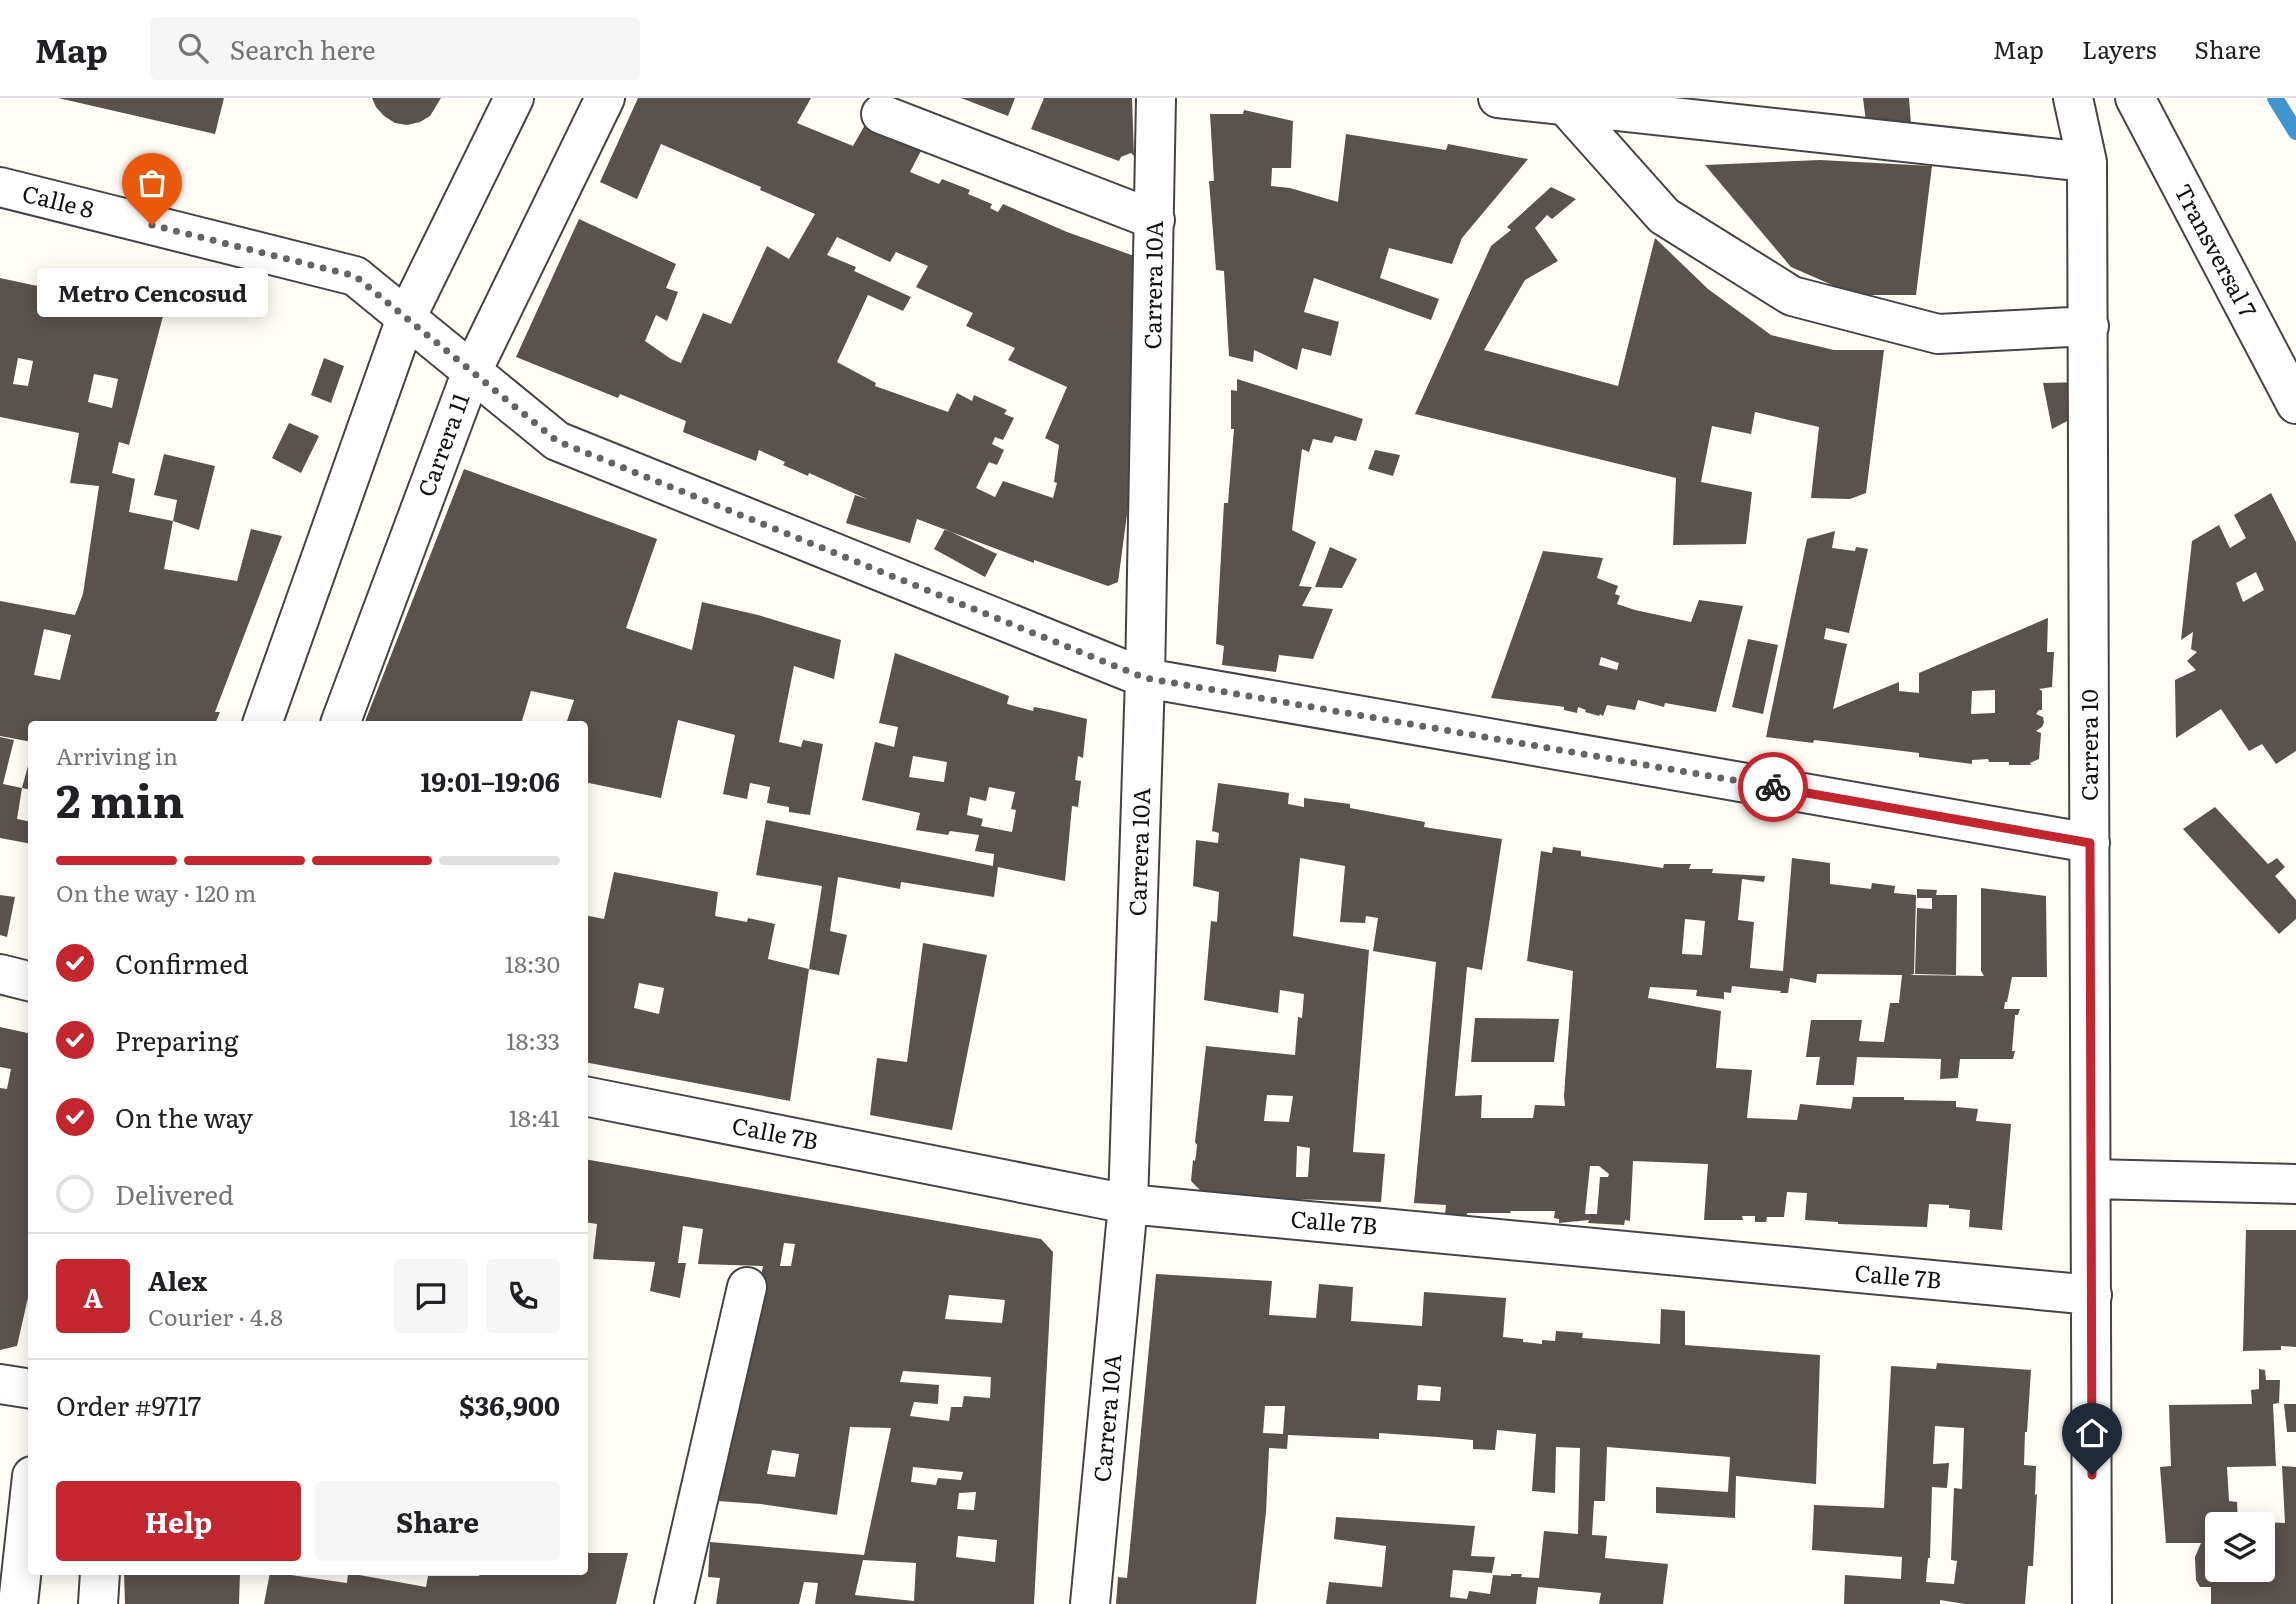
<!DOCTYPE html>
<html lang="en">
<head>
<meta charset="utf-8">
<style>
	body { margin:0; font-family:Literata,serif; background:#f6f6f6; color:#202124; height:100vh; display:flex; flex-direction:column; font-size:26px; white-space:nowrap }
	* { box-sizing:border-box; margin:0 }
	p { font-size:23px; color:#757577 }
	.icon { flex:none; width:38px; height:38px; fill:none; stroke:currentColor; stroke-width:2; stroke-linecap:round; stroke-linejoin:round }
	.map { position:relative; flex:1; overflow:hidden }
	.sheet { position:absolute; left:28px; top:623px; width:560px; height:854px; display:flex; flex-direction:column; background:#fff; border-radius:7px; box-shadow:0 4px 18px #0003 }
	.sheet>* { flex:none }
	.fabs { position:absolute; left:2205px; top:1414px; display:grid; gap:14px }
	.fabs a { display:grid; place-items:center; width:70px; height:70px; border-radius:7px; background:#fff; box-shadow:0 4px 18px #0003; font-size:35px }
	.pin { position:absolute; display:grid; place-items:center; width:60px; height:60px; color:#fff; margin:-72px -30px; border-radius:50% 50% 50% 0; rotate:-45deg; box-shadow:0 0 7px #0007 }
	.pin .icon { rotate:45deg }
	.courier { position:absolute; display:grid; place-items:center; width:70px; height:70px; margin:-35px; border:5px solid #c4262e; border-radius:50%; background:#fff; color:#222; box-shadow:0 2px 9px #0007 }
	.bubble { position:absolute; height:49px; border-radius:7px; background:#fff; box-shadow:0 4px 18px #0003; font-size:23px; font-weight:700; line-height:49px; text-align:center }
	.headline em { font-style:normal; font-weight:700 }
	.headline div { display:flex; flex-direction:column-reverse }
	.headline { display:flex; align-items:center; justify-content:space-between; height:119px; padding:0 28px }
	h1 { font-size:46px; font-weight:700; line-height:52px }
	.bar { display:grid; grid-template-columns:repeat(4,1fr); gap:10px 7px; align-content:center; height:84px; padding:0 28px }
	.bar i { height:9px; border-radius:5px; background:#e0e0e0 }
	.bar .active { background:#c4262e }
	.bar p { grid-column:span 4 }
	.line { display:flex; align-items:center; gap:18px; padding:0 28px; border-top:2px solid #e0e0e0 }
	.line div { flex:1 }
	.round { display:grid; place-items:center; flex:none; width:74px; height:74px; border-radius:7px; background:#f6f6f6 }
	ol { padding:0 28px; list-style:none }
	li { display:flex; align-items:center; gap:21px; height:77px }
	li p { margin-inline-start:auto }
	li .icon { padding:7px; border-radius:50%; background:#c4262e; color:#fff; stroke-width:4 }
	li:last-child { color:#757577 }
	li i { width:38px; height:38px; border:4px solid #e0e0e0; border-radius:50% }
	.button { display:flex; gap:14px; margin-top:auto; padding:14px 28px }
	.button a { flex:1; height:80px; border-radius:7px; background:#c4262e; color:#fff; font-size:28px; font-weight:700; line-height:80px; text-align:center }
	.button a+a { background:#f6f6f6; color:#202124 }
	header { display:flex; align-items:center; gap:42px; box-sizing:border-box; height:98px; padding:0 35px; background:#fff; border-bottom:2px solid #e0e0e0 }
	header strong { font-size:33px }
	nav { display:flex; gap:38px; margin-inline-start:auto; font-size:24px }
	.search { width:490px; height:63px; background:#f6f6f6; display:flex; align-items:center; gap:18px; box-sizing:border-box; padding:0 24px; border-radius:7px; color:#757577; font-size:26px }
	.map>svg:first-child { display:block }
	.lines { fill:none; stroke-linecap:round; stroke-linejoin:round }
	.stream { stroke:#3f96cf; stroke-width:16 }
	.building { fill:#5a524d; fill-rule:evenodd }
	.minor-casing { stroke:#444; stroke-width:42 }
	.tertiary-casing { stroke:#444; stroke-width:42 }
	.minor { stroke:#fff; stroke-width:38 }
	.tertiary { stroke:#fff; stroke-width:38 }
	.done { stroke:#646461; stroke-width:7; stroke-dasharray:0 12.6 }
	.route { stroke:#c4262e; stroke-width:9 }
	.labels { text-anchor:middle; stroke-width:7; stroke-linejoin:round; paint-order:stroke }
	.street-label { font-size:23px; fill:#111; stroke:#fff }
</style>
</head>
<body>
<header>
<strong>Map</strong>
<div class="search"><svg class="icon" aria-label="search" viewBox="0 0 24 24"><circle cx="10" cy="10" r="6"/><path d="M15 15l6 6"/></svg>Search here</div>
<nav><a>Map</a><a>Layers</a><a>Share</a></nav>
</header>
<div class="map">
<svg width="2296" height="1506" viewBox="0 0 2296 1506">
	<rect width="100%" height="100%" fill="#fffdf5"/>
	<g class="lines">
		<path class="stream" d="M2275 0 2296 34"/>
	</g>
	<path class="building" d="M58 0H224L215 36Z
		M372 0H441L430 18 420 24 407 27 395 25 384 18 376 9Z
		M638 0H811L797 25 853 48 866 25 923 49 910 74 939 86 942 81 970 92 968 96 992 106 990 110 998 114 1003 106 1067 134 1140 160 1130 410 1128 409 1118 484 1108 488 1034 462V465L917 421 910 445 846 425 855 397 867 401 809 375 808 378 783 367 785 364 759 352 756 363 683 334 686 323 620 296 618 300 516 259 579 121 676 166 666 190 678 194 667 223 656 217 645 243 671 261 681 265 703 215 731 226 767 148 789 161 815 116 760 92 761 89 661 46 637 101 600 84ZM837 139 890 164 896 154 928 168 916 189 973 215 966 228 1015 250 1008 262 1067 289 1045 340 1059 347 1054 384 1057 385 1053 400 1003 383 995 399 976 390 989 364 997 367 1004 352 992 346 995 339 1003 342 1014 320 1004 316 1007 312 974 297 972 303 957 295 948 314 875 288 876 285 837 264 868 197 903 213 911 199 854 173 856 169 827 157Z
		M961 0H1015L1008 18Z
		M1044 0H1132L1134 58 1131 55 1121 59 1119 63 1031 31Z
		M1863 0H1909L1911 26 1866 24Z
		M1244 12 1293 23 1291 70H1272L1271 88 1290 90 1338 104 1346 36 1446 52 1448 46 1528 61 1462 140 1452 166 1389 150 1380 180 1439 201 1431 222 1314 180 1304 214 1339 224 1331 258 1302 250 1297 272 1254 252 1253 264 1229 258 1224 173 1216 172 1209 83H1214L1210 16H1243Z
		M1820 62 1932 68 1916 197H1855L1791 169 1705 67Z
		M1551 89 1576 101 1552 121 1547 117 1535 130 1558 163 1525 182 1484 252 1618 288 1655 140 1708 191 1771 237 1834 252H1884L1866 395 1850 401 1811 400 1819 329 1755 314 1751 336 1712 328 1701 384 1752 394 1746 446 1673 447 1676 380 1415 316 1491 148 1511 132 1507 129Z
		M0 180 42 189 40 196 56 200 58 192 137 209 141 194 167 203 129 347 119 344 112 375 135 381 129 414 173 423 164 471 237 483 251 431 282 438 215 614H220L215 626H32V644L0 638V503L75 517 83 496 99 388 70 385 79 335 0 319ZM18 260 33 263 28 288 13 286ZM94 276 118 281 112 310 88 304ZM44 531 71 537 60 582 34 577Z
		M324 260 344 268 331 305 311 297Z
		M1237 281 1363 321 1356 343 1335 338 1332 345 1313 341 1309 354 1302 351 1292 432 1316 444 1299 488 1312 489 1302 508 1333 511 1313 561 1279 557 1276 574 1222 567 1224 548 1216 546 1224 405H1228L1234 331H1231V292L1237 293Z
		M2083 284 2081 316 2052 331 2043 285Z
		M289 325 319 338 301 375 272 360Z
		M1375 352 1400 357 1393 378 1368 371Z
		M164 356 215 368 199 432 173 423 177 402 154 397Z
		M464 371 657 441 626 530 692 552 702 504 758 517 841 542 834 581 794 568 779 644 801 649 803 642 823 646 810 717 789 714V709L767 705 770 689 750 685 747 701 723 696 735 637 678 622 661 700 584 684V626H566L574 602 531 593 521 626H364Z
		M2271 395 2296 444V653L2276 666 2262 646 2249 653 2221 611 2176 640 2175 582 2196 572 2187 563 2197 554 2191 551 2193 534 2181 542 2192 443 2219 427 2230 450 2246 440 2234 417ZM2256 474 2264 492 2243 504 2236 485Z
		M945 431 997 456 985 479 934 451Z
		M1835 433 1832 450 1855 453 1856 449 1868 451 1849 535 1826 530 1824 541 1847 546 1833 611 1899 584V593L1919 595V575L2048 520 2047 554H2054L2052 589 2039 591 2042 593V612H2039L2036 616 2043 619 2044 624 2042 629 2036 633 2041 635 2039 661 2030 665 2031 667H2009V664H1989L1988 661 1972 662V666L1919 659V655L1814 642 1813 645 1766 639 1807 441ZM1995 592V615L1971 616 1972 593Z
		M1330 449 1357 461 1342 490 1315 489Z
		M1543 453 1603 460 1597 480 1618 488 1615 496 1620 498 1617 506 1635 512 1691 524 1699 502 1743 508 1716 614 1665 605 1664 609 1638 602 1635 612 1607 607 1603 618 1600 616 1599 618 1585 614 1586 612 1578 609 1577 615 1564 612V609L1558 608 1491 600ZM1601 559 1619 565 1617 572 1599 567Z
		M1748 541 1778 547 1763 616 1732 609Z
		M895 555 1009 598 1007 606 1033 613 1034 609 1050 612 1087 621 1083 660 1078 658 1075 682 1081 683 1078 709 1072 708 1065 783 998 769 994 799 901 784 900 791 838 779 830 833 847 837 839 877 809 871 822 788 756 777 766 722 993 768 994 756 975 753 979 737 950 733 948 737 916 732 920 715 862 702 875 644 894 649 898 629 879 625ZM913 658 947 664 944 684 909 679ZM989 689 1015 694 1011 711 1016 712 1012 734 981 728 983 721 967 717 970 699 986 703Z
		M0 639 14 642 3 686 22 690 32 653V692L22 690 17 721 32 724V746L0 740Z
		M1218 685 1289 695 1288 706 1304 709V700L1350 706V710L1425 724 1424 729 1502 741 1482 872 1467 869 1455 998 1482 997 1481 1020H1533L1535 1007 1565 1008 1564 998 1573 873 1527 863 1541 753 1552 755 1553 749 1581 753V758L1663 770 1664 766H1691L1689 771H1713L1712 775 1765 778 1764 784 1742 781 1738 822 1754 824 1750 870 1783 873 1792 760 1830 765V786L1871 791 1872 785 1895 788 1894 795 1916 797 1914 876 1910 877 1984 878 1981 873V790L2046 798 2047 879H2012L2007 904H2005L2004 911H2020L2018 917H2015L2012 953H2015L2013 961H1960L1958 980 1940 981 1941 961 1857 959 1854 987H1816L1820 959H1806L1811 922H1862L1859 943 1884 944 1890 905H1899L1902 877 1817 876 1816 885 1790 880 1788 895H1780L1781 893 1732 888 1731 895 1724 894V901L1696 898 1697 892 1650 889 1648 900 1721 913 1716 970 1752 972 1747 1020 1797 1022 1800 1006 1851 1011 1853 999H1904V1002L1956 1003V1009L1978 1011 1976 1023 2011 1026 2002 1132 1969 1129 1970 1112 1949 1110V1107L1929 1106 1927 1129 1838 1126V1124L1805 1122 1807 1095 1787 1094 1784 1119H1767L1766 1124H1755V1118H1742L1743 1122H1704L1708 1066 1633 1063 1630 1123 1625 1122 1624 1127 1588 1125 1589 1122 1559 1125V1121L1554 1120 1555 1113H1510L1511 1115H1467L1465 1135H1443L1446 1107 1414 1105 1436 864 1373 853 1378 820 1366 818 1365 825 1340 824 1345 768 1300 760 1293 838 1369 852 1353 1054 1385 1056 1381 1104 1206 1098 1191 1083 1193 1062 1195 1063 1196 1057 1197 1047 1195 1044 1206 948 1295 957 1298 919 1302 920 1304 896 1280 892 1278 915 1204 902 1211 823 1217 824 1219 794 1193 788 1196 742 1218 745 1219 735 1212 733ZM1685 821 1705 823 1702 857 1682 856ZM1267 997 1293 998 1289 1024 1264 1023ZM1297 1048 1310 1050 1308 1079H1296ZM1590 1068H1599L1609 1076 1608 1079H1600L1597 1116H1585Z
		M2215 709 2268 766 2277 760 2285 769 2275 778 2296 802V821L2279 836 2183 731Z
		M614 774 718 794 715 818 747 824 748 820 775 826 768 861 809 871 790 1003 584 964V817L604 821ZM639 885 664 890 659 916 634 910Z
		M1917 791 1937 792 1936 797H1957L1956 877 1915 876 1917 810 1932 811V800H1917Z
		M0 797 15 799 7 839 0 837Z
		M923 845 987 857 952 1032 870 1017 877 960 907 964Z
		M1475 920 1559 921 1554 964H1471Z
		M0 929 32 936V1182L17 1248 0 1252V990L7 991 11 971 0 969Z
		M584 1061 1041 1141 1053 1154 1034 1506H815L818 1485 804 1484 799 1506H716L720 1480 708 1479 710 1444 864 1457 891 1330 850 1329 837 1417 761 1406 718 1403 763 1168 698 1166 703 1131 683 1128 678 1165H686L680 1200 650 1193 655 1164 593 1161 597 1126 584 1124ZM784 1145 795 1146 791 1168H780ZM949 1197 1005 1202 1002 1225 945 1221ZM903 1273 991 1279 990 1300 964 1298 962 1309H951L949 1323 910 1318 914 1304 938 1306 939 1287 900 1284ZM772 1352 799 1356 795 1379 767 1376ZM913 1369 963 1374 961 1382 938 1380 936 1387 911 1384ZM976 1394 974 1412 957 1411 959 1395ZM958 1438 997 1442 995 1464 956 1459ZM863 1462 916 1465 914 1503 855 1497Z
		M2246 1132H2296V1249L2281 1248V1252L2243 1253Z
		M1156 1176 1272 1183 1269 1217 1316 1220 1319 1186 1353 1189 1351 1223 1422 1228 1424 1194 1506 1200 1503 1239 1523 1241V1244L1542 1246V1242L1555 1243 1556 1233 1583 1235 1582 1240 1660 1246 1661 1211 1685 1213V1247L1820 1257 1816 1386 1736 1378 1735 1420 1656 1415V1389L1728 1394 1730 1359 1607 1349 1605 1403H1594L1592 1437 1607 1438 1605 1460 1668 1466 1663 1506H1599L1601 1495 1538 1489 1536 1506H1326L1329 1484 1382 1489 1386 1448 1334 1441 1336 1419 1475 1428 1471 1458 1495 1459 1492 1475 1453 1472 1450 1499 1467 1501 1469 1493 1490 1496 1493 1477 1511 1478V1476H1522L1521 1479 1539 1480 1544 1433 1578 1436 1580 1350 1556 1349 1555 1395 1532 1393 1536 1336 1497 1332 1495 1352 1473 1351V1342L1438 1339 1379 1335V1341L1288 1337 1287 1351 1269 1350 1266 1414 1256 1506H1116L1118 1479 1127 1480ZM1418 1287 1441 1289 1440 1303 1417 1302ZM1265 1308H1285L1283 1336 1263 1335Z
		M1937 1265 2031 1272 2027 1334H2025L2024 1367 2036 1368 2035 1397 2037 1396 2033 1468H2028L2025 1506H1965L1940 1502V1506H1844L1845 1477 1901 1481 1902 1459 1812 1452 1814 1407 1884 1410 1891 1268 1936 1271ZM1935 1328 1964 1330 1962 1391 1954 1390 1951 1462 1957 1463 1954 1486 1926 1484 1928 1460H1930L1932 1389 1947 1390 1949 1365 1933 1366Z
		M2259 1271 2265 1272 2266 1282H2280L2279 1305 2273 1306 2276 1368 2227 1369 2229 1403 2237 1404 2238 1424H2246V1426H2217V1472H2263V1424L2285 1425 2282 1368 2296 1369V1506H2211V1489H2200L2196 1482 2195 1459 2201 1445H2166L2160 1369 2171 1368 2169 1307 2252 1306 2251 1292 2259 1291Z
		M2284 1306H2296V1334H2287Z
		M584 1455H628L616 1506H264L270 1474 347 1485 348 1475 426 1489 428 1478H479L481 1474H584Z
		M124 1474H240L239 1506H125Z"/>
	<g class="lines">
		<defs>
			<path id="minor" d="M1498 0 2087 64
				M1564 0 1565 7 1664 118 1792 198 1938 236 2089 228
				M2073 0 2087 64 2092 1506
				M881 16 1155 122
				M0 89 355 178 557 343 1145 580 2090 745
				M0 876 32 884
				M584 998 1128 1106 2092 1197
				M2091 1081 2296 1086
				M0 1286 32 1291
				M674 1506 747 1189
				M1090 1506 1128 1106 1145 580 1156 0"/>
			<path id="tertiary" d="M2135 0 2296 306
				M262 626 406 220 514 0
				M340 626 472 273 605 0
				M18 1506 32 1378
				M98 1506 100 1474"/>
		</defs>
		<use href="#minor" class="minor-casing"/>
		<use href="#tertiary" class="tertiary-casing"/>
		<use href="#minor" class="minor"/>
		<use href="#tertiary" class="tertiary"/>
	</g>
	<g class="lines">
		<path class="done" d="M152 127 355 178 557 343 1145 580 1773 689"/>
		<path class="route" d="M1773 689 2090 745 2092 1377"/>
	</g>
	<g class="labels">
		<g class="street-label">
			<text transform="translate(58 104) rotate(14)" y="8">Calle 8</text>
			<text transform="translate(2215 153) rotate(62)" y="8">Transversal 7</text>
			<text transform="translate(1154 187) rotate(-89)" y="8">Carrera 10A</text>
			<text transform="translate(444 347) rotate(-70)" y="8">Carrera 11</text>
			<text transform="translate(2090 647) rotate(-90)" y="8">Carrera 10</text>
			<text transform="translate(1140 754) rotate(-88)" y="8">Carrera 10A</text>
			<text transform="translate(775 1036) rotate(11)" y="8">Calle 7B</text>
			<text transform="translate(1334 1125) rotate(5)" y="8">Calle 7B</text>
			<text transform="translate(1898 1179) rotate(5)" y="8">Calle 7B</text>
			<text transform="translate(1108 1320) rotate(-85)" y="8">Carrera 10A</text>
		</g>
	</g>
</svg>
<div class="fabs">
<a><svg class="icon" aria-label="layers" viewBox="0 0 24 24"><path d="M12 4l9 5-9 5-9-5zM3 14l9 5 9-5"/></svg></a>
</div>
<div class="pin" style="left:152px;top:127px;background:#ea580c"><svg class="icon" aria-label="bag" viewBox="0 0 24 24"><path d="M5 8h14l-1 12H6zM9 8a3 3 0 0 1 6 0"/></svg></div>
<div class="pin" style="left:2092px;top:1377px;background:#1f2937"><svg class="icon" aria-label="home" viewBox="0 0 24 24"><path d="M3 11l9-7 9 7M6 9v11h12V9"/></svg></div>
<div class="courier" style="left:1773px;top:689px"><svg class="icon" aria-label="bike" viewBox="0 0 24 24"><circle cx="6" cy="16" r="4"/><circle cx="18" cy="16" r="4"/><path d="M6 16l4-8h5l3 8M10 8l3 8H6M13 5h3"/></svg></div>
<div class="bubble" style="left:37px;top:170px;width:231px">Metro Cencosud</div>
<section class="sheet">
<div class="headline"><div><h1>2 min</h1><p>Arriving in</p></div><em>19:01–19:06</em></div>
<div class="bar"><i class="active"></i><i class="active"></i><i class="active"></i><i></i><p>On the way · 120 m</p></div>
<ol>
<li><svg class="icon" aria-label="check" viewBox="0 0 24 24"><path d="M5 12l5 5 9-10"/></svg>Confirmed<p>18:30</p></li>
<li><svg class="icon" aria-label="check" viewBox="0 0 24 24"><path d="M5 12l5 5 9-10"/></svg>Preparing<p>18:33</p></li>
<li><svg class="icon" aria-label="check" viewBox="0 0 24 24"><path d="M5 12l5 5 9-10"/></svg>On the way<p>18:41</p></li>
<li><i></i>Delivered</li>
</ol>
<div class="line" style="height:126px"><b class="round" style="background:#c4262e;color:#fff">A</b><div><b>Alex</b><p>Courier · 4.8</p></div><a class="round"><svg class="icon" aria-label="chat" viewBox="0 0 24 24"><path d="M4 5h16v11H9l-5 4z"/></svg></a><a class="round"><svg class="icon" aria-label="phone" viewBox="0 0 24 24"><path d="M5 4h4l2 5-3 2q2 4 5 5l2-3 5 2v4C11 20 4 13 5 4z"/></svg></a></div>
<div class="line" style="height:91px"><div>Order #9717</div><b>$36,900</b></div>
<div class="button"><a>Help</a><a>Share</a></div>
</section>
</div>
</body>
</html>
